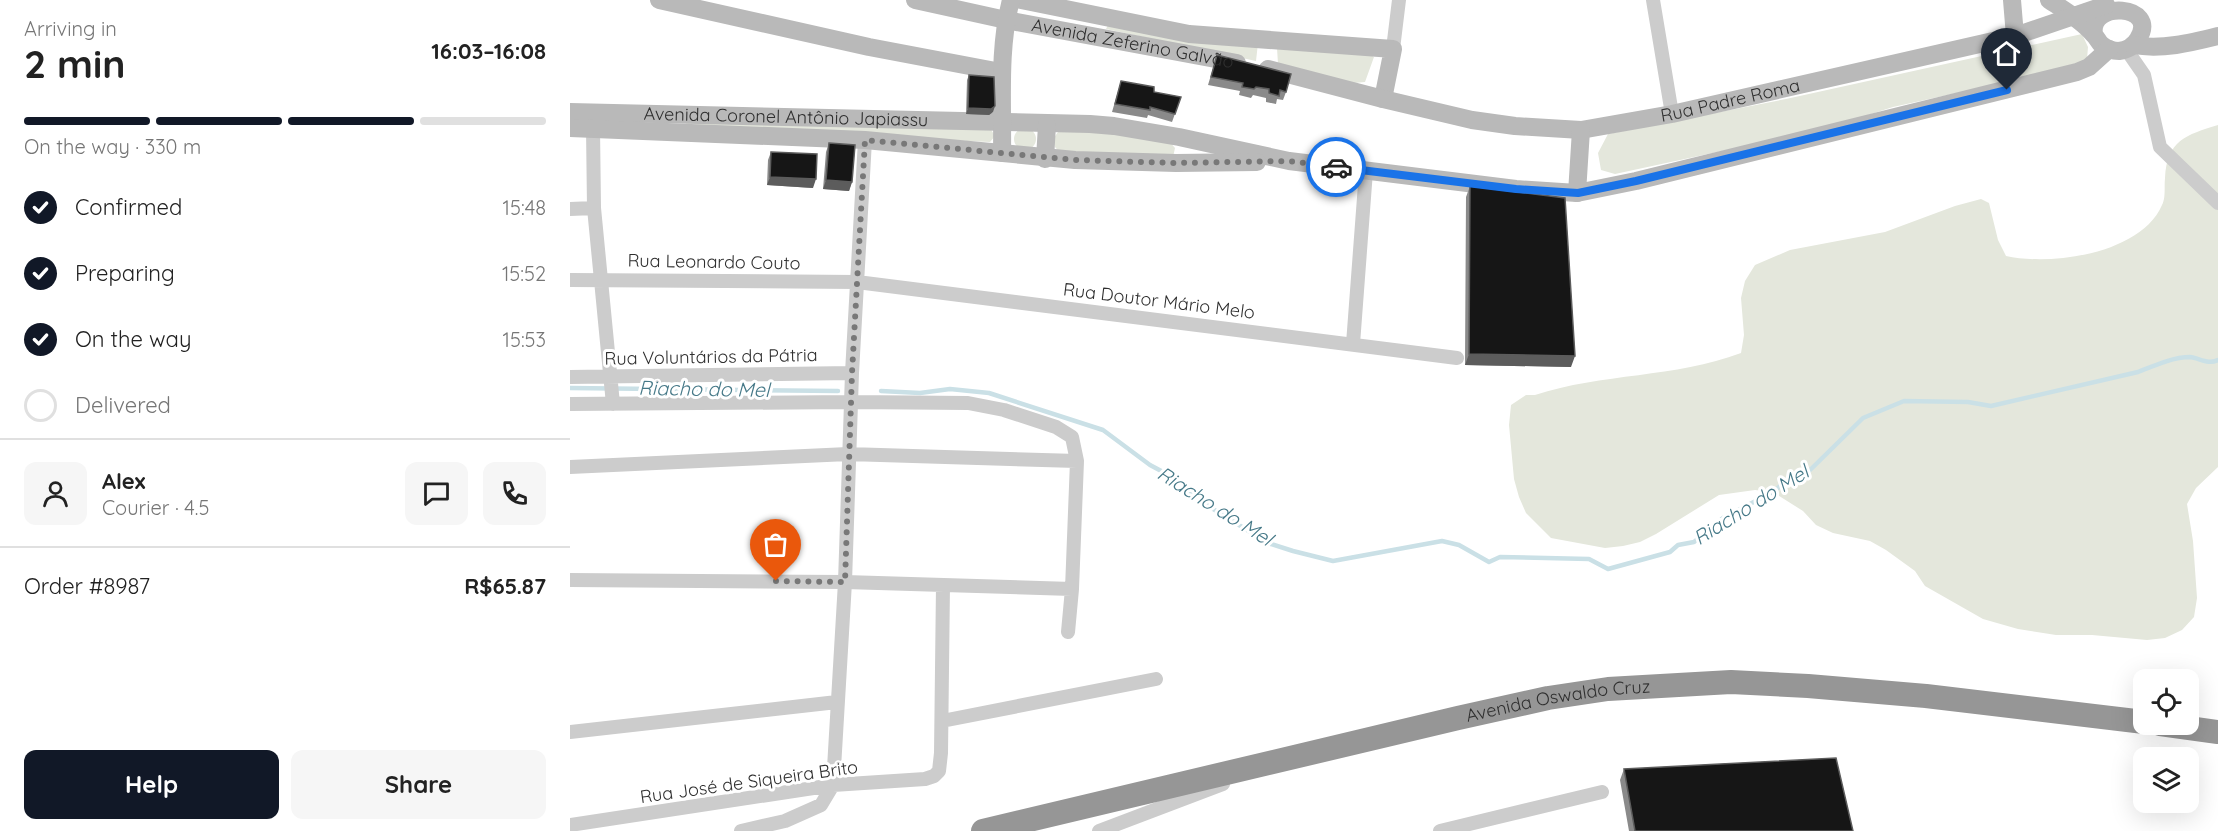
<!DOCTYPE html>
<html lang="en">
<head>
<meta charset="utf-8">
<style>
	body { margin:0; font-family:Quicksand,sans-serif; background:#f6f6f6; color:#222; height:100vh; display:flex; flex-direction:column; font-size:22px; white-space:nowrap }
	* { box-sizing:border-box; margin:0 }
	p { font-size:20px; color:#767676 }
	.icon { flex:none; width:33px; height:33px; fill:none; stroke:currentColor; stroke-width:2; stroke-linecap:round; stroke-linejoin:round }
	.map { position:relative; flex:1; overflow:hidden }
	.sheet { display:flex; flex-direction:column; background:#fff; width:570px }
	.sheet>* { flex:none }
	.controls { position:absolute; left:1563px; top:669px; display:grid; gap:12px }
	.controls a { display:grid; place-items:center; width:66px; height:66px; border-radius:12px; background:#fff; box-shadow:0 6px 24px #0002; font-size:30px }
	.pin { position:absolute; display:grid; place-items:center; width:51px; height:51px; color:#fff; margin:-62px -26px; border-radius:50% 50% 50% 0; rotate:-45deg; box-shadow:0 0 6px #0007 }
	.pin .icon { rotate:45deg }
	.courier { position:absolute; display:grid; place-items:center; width:60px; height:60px; margin:-30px; border:4px solid #1a73e8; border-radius:50%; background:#fff; color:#222; box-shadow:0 2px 8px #0007 }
	.head em { font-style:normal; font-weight:700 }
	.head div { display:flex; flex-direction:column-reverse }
	.head { display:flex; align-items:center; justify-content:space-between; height:102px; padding:0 24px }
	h1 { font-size:39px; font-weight:700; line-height:45px }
	.bar { display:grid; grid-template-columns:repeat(4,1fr); gap:9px 6px; align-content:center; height:72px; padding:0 24px }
	.bar i { height:8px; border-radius:4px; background:#e0e0e0 }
	.bar .active { background:#111827 }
	.bar p { grid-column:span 4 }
	.line { display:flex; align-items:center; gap:15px; padding:0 24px; border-top:2px solid #e0e0e0 }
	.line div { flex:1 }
	.round { display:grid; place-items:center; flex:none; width:63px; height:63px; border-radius:12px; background:#f6f6f6 }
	ol { padding:0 24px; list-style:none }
	li { display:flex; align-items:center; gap:18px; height:66px }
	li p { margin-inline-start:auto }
	li .icon { padding:6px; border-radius:50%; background:#111827; color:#fff; stroke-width:4 }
	li:last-child { color:#767676 }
	li i { width:33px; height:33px; border:3px solid #e0e0e0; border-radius:50% }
	.button { display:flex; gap:12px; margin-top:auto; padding:12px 24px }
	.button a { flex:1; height:69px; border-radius:12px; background:#111827; color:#fff; font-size:24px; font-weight:700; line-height:69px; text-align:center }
	.button a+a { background:#f6f6f6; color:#222 }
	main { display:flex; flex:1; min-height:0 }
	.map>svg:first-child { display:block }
	.green { fill:#e4e7dc }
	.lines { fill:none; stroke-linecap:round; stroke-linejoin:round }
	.stream { stroke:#cae0e6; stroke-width:4.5 }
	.street { stroke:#ccc; stroke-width:14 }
	.secondary { stroke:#b9b9b9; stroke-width:18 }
	.highway { stroke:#969696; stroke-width:24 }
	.wall { fill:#8a8a8a }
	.shaded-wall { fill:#5c5c5c }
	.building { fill:#161616; stroke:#5c5c5c; stroke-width:1.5 }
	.done { stroke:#787878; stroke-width:6; stroke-dasharray:0 10.8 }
	.route { stroke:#1a73e8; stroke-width:8 }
	.labels { text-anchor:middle; stroke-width:6; stroke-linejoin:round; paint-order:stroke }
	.street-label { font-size:18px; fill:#2f2f2f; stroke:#fff }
	.water-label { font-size:20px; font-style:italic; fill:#467988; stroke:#fff }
</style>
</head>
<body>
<main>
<section class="sheet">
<div class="head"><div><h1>2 min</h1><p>Arriving in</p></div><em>16:03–16:08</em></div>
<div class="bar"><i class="active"></i><i class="active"></i><i class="active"></i><i></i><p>On the way · 330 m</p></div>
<ol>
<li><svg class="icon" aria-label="check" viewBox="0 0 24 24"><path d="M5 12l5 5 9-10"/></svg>Confirmed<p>15:48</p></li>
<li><svg class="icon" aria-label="check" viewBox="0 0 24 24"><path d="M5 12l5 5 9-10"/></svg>Preparing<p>15:52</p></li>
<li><svg class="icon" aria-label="check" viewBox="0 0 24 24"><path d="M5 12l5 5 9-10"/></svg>On the way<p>15:53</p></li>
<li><i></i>Delivered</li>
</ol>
<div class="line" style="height:108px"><a class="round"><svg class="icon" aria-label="person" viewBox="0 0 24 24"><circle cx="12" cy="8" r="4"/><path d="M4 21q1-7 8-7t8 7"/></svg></a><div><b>Alex</b><p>Courier · 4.5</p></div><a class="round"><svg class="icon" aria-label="chat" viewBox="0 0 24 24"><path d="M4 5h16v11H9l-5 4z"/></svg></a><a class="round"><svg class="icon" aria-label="phone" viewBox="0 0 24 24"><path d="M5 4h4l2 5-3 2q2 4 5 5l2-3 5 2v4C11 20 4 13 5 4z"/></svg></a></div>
<div class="line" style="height:78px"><div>Order #8987</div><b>R$65.87</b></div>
<div class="button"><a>Help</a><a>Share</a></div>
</section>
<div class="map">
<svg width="1648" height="831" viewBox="0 0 1648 831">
	<rect width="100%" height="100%" fill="#fff"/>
	<path class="green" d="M538 25 688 43 686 61 536 29Z
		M1512 34 1518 47 1517 59 1501 68 1323 107 1254 129 1045 174 1031 170 1028 153 1038 134 1216 99Z
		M707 48 796 52 804 57 795 82 784 83 708 64Z
		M119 119 420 128 425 136 420 142 309 137 116 124Z
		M1648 125V467L1626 488 1617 504 1623 541 1627 598 1624 617 1612 630 1595 638 1577 640 1522 635H1486L1448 629 1413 619 1355 586 1345 571 1316 550 1300 541 1263 533 1246 525 1233 511 1203 492 1185 490 1149 495 1086 534 1070 542 1053 546 1035 548 981 538 956 513 949 497 944 479 939 425 941 405 956 395H965C1032 373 1105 378 1171 353L1174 335 1171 298 1175 281 1185 265 1220 250 1315 232 1385 206 1411 199 1419 203 1428 240 1436 256C1481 266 1571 254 1592 205 1596 198 1594 186 1595 178 1597 140 1616 135 1648 125Z
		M444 139a11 11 0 1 1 22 0a11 11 0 1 1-22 0Z
		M496 128 599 141 605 148 603 157 491 154 485 147 483 139 488 132Z"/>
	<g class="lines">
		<path class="stream" d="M0 388 268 391
			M311 391 350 393 380 389 419 393 533 430 580 465 610 481 627 499 698 543 723 551 763 561 872 541 889 545 919 562 930 557 1019 559 1038 569 1100 552 1108 545 1124 542 1153 518 1203 492 1215 482 1237 473 1293 418 1334 401 1398 402 1421 406 1568 372C1583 366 1603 357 1620 357 1629 358 1639 365 1648 360"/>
		<path class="street" d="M1083 0 1102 114
			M823 49 829 0
			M1556 49 1574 75 1590 147 1648 203
			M23 128 24 208 43 404
			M0 209 24 208
			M0 280 287 282 887 358
			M783 344 796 171
			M0 377 282 373
			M0 404 281 402 398 403 434 410 486 427 502 437 507 461 502 589 498 632
			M0 467 278 454 507 461
			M0 580 275 582 502 589
			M372 721 586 679
			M0 732 267 702
			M0 825 263 785 355 779 364 776 369 771 371 753 373 585
			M171 831 215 821 251 805 263 785 275 582 282 373 295 140
			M529 831 653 784
			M870 831 1032 792"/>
		<g class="secondary">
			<path d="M89 0 299 47 431 72"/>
			<path id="s1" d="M345 0 436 20 667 63"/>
			<path d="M451 0 619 34 823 49 813 99"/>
			<path d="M1442 0 1445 36"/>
			<path d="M1479 0C1494 10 1511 20 1523 34 1527 37 1528 42 1532 45 1537 49 1543 51 1549 51 1557 50 1564 46 1568 39 1590 4 1518 0 1524 34"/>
			<path d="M1563 45C1592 50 1620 43 1648 36"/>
			<path id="s2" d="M698 69 813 99 902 120 945 126 1011 130 1102 114 1445 36 1536 5"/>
			<path id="s3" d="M0 112 520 124 544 126 609 137 719 161 946 189 1007 193 1066 181 1507 72 1519 67 1539 49"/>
			<path d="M0 128 295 140 505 160 606 163 687 162"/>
			<path d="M432 153C433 102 428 50 441 0"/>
			<path d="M475 159 477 125"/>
			<path d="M1007 193 1011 130"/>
		</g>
		<g class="highway">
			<path d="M1590 724 1648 732"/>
			<path id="s4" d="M413 831 888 718 978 698 1038 689 1161 682 1238 686 1356 696 1574 722"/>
		</g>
	</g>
	<path class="wall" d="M647 55 716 92 713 100 707 99 706 104 696 102V98L683 95 681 98 669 95 670 91 638 85Z
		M399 75 423 112 419 115 396 114 397 80Z
		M551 81 584 92 611 97 602 122 578 115 577 118 542 112Z
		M259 143 282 182 279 191 253 189 256 152Z
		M201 152 243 188 197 185 198 160Z
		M900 186 1001 367 895 365 896 197Z
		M1054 769 1283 831H1059L1050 780Z"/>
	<path class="shaded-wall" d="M425 106 423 112 419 115 396 114 398 108Z
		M200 177 246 179 243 188 197 185Z
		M256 180 282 182 279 191 253 189Z
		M899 354 1005 356 1001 367 895 365Z"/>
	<path class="building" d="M647 55 721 74 716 92 710 90 709 96 699 93V89L686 87 684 89 672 87 673 83 641 77Z
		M399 75 424 77 425 106 421 109 398 108Z
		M551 81 584 87V92L611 97 605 114 580 107V110L545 104Z
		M259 143 285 145 282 182 256 180Z
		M201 152 247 154 246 179 200 177Z
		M900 186 995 198 1005 356 899 354Z
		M1266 758 1283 831H1065L1054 769Z"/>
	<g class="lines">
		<path class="done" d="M206 581 275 582 282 373 295 140 505 160 606 163 719 161 766 167"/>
		<path class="route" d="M766 167 946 189 1008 193 1066 181 1437 90"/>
	</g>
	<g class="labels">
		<g class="street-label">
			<text dy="6" stroke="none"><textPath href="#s1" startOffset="222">Avenida Zeferino Galvão</textPath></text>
			<text dy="6" stroke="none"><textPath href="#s2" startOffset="472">Rua Padre Roma</textPath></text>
			<text dy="6" stroke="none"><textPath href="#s3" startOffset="216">Avenida Coronel Antônio Japiassu</textPath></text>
			<text transform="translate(144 262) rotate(1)" y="6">Rua Leonardo Couto</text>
			<text transform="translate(589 301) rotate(7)" y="6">Rua Doutor Mário Melo</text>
			<text transform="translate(141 357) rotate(-1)" y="6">Rua Voluntários da Pátria</text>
			<text dy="6" stroke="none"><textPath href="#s4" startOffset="590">Avenida Oswaldo Cruz</textPath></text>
			<text transform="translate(179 782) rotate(-8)" y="6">Rua José de Siqueira Brito</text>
		</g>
		<g class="water-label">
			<text transform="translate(134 389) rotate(1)" y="7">Riacho do Mel</text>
			<text transform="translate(1181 505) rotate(-32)" y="7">Riacho do Mel</text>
			<text transform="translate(645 506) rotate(32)" y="7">Riacho do Mel</text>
		</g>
	</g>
</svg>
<div class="controls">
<a><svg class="icon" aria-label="locate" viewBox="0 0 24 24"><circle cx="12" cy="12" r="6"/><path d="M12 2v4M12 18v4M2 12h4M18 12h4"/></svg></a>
<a><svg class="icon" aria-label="layers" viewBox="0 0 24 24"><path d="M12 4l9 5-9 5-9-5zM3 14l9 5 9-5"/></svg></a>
</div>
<div class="pin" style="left:206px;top:581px;background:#ea580c"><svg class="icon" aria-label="bag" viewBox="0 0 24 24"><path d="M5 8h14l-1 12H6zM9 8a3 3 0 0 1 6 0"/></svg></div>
<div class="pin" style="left:1437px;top:90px;background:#1f2937"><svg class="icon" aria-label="home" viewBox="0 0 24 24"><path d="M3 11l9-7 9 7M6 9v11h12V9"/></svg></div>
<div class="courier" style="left:766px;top:167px"><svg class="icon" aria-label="car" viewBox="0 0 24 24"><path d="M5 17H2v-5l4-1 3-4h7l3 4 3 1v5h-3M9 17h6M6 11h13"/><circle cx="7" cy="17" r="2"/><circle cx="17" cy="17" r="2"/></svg></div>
</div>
</main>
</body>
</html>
